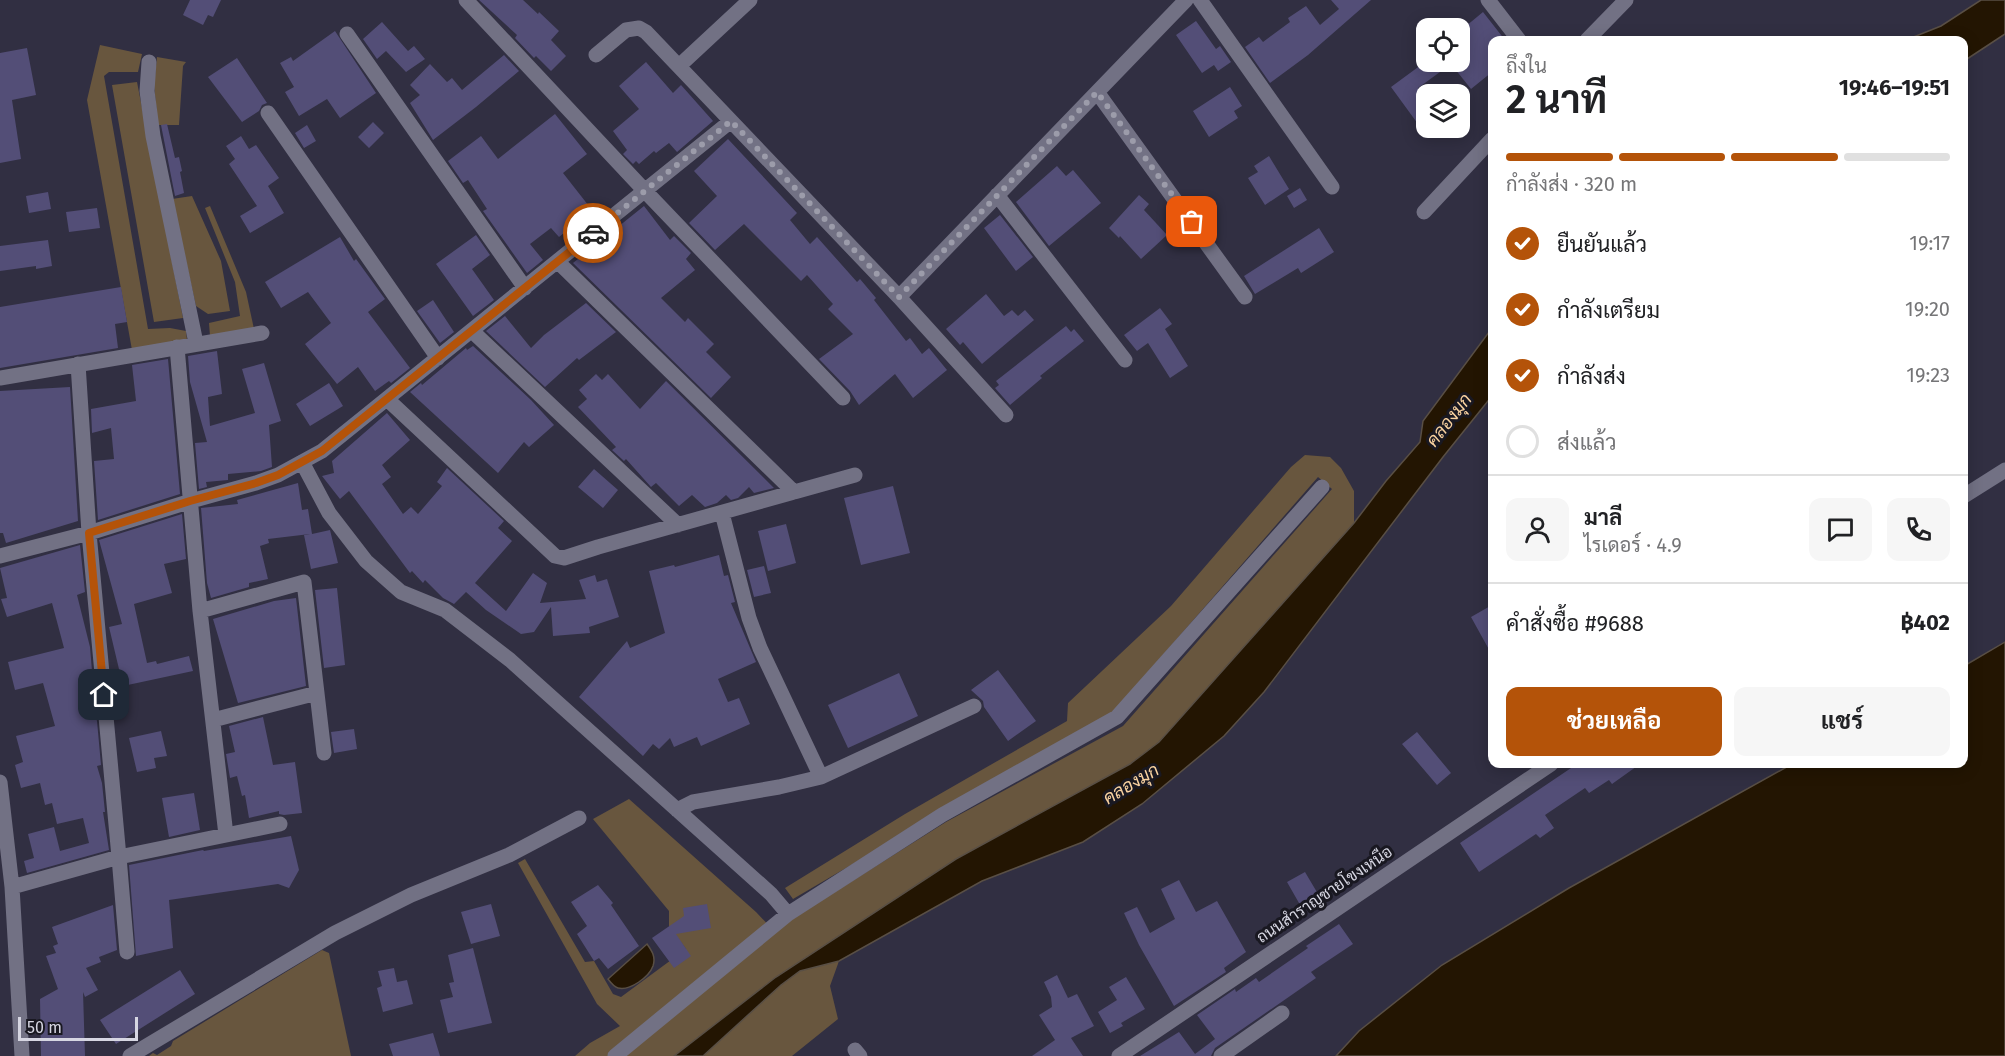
<!DOCTYPE html>
<html lang="th">
<head>
<meta charset="utf-8">
<style>
	body { margin:0; font-family:"Fira Sans",Sarabun,sans-serif; background:#f6f6f6; color:#202124; height:100vh; display:flex; flex-direction:column; font-size:22px; white-space:nowrap }
	* { box-sizing:border-box; margin:0 }
	p { font-size:20px; color:#757577 }
	.icon { flex:none; width:33px; height:33px; fill:none; stroke:currentColor; stroke-width:2; stroke-linecap:round; stroke-linejoin:round }
	.map { position:relative; flex:1; overflow:hidden }
	.sheet { position:absolute; left:1488px; top:36px; width:480px; height:732px; display:flex; flex-direction:column; background:#fff; border-radius:12px; box-shadow:0 3px 15px #0003 }
	.sheet>* { flex:none }
	.fabs { position:absolute; left:1416px; top:18px; display:grid; gap:12px }
	.fabs a { display:grid; place-items:center; width:54px; height:54px; border-radius:12px; background:#fff; box-shadow:0 3px 15px #0003; font-size:30px }
	.scale { position:absolute; left:18px; bottom:15px; width:120px; box-sizing:border-box; padding-left:6px; border:3px solid #d6d6e2; border-top:0; font-size:16px; line-height:21px; white-space:nowrap; color:#d6d6e2; -webkit-text-stroke:4px #191821; paint-order:stroke }
	.pin { position:absolute; display:grid; place-items:center; width:51px; height:51px; color:#fff; margin:-26px; border-radius:12px; box-shadow:0 3px 9px #0006 }
	.courier { position:absolute; display:grid; place-items:center; width:60px; height:60px; margin:-30px; border:4px solid #b45309; border-radius:50%; background:#fff; color:#222; box-shadow:0 2px 8px #0007 }
	.headline em { font-style:normal; font-weight:700 }
	.headline div { display:flex; flex-direction:column-reverse }
	.headline { display:flex; align-items:center; justify-content:space-between; height:102px; padding:0 18px }
	h1 { font-size:39px; font-weight:700; line-height:45px }
	.bar { display:grid; grid-template-columns:repeat(4,1fr); gap:9px 6px; align-content:center; height:72px; padding:0 18px }
	.bar i { height:8px; border-radius:4px; background:#e0e0e0 }
	.bar .current { background:#b45309 }
	.bar p { grid-column:span 4 }
	.line { display:flex; align-items:center; gap:15px; padding:0 18px; border-top:2px solid #e0e0e0 }
	.line div { flex:1 }
	.round { display:grid; place-items:center; flex:none; width:63px; height:63px; border-radius:12px; background:#f6f6f6 }
	ol { padding:0 18px; list-style:none }
	li { display:flex; align-items:center; gap:18px; height:66px }
	li p { margin-inline-start:auto }
	li .icon { padding:6px; border-radius:50%; background:#b45309; color:#fff; stroke-width:4 }
	li:last-child { color:#757577 }
	li i { width:33px; height:33px; border:3px solid #e0e0e0; border-radius:50% }
	.primary-button { display:flex; gap:12px; margin-top:auto; padding:12px 18px }
	.primary-button a { flex:1; height:69px; border-radius:12px; background:#b45309; color:#fff; font-size:24px; font-weight:700; line-height:69px; text-align:center }
	.primary-button a+a { background:#f6f6f6; color:#202124 }
	.map>svg:first-child { display:block }
	.green { fill:#68563e }
	.water { fill:#231502; stroke:#594f45; stroke-width:1.5 }
	.building { fill:#534e77 }
	.lines { fill:none; stroke-linecap:round; stroke-linejoin:round }
	.minor { stroke:#727184; stroke-width:15 }
	.done { stroke:#9c9caa; stroke-width:6; stroke-dasharray:0 10.8 }
	.route { stroke:#b45309; stroke-width:8 }
	.labels { text-anchor:middle; stroke-width:6; stroke-linejoin:round; paint-order:stroke }
	.street-label { font-size:16px; fill:#d6d6e2; stroke:#191821 }
	.water-label { font-size:18px; font-style:italic; fill:#f9d2a0; stroke:#191821 }
</style>
</head>
<body>
<div class="map">
<svg width="2005" height="1056" viewBox="0 0 2005 1056">
	<rect width="100%" height="100%" fill="#312f42"/>
	<path class="green" d="M100 45 142 54 138 72H109L104 76 148 329 170 328 186 331 187 340 132 350 87 100Z
		M157 57 186 62 183 66 179 125H158L154 85Z
		M137 82 183 318 154 322 112 85Z
		M192 196 221 261 230 311 208 314 196 306 172 199Z
		M210 206 246 292 254 329 210 336 209 323 240 316 235 282 205 208Z
		M1305 455 1330 457 1341 468 1354 491V523L1159 742 1130 764 956 859 776 977 674 1056H575L590 1043 620 1026 597 1004 518 863 525 859 585 962 594 961 613 994 621 997 686 949 669 926V911L593 819 629 799 756 912 775 932 795 917 946 822 1123 726 1332 489 1318 477 1114 711 793 899 785 888 905 814 1067 721 1068 703 1171 606 1291 467Z
		M322 950 329 953 351 1056H149L153 1053 157 1055 171 1046 173 1041Z
		M839 961 830 986 838 1019 792 1056H703L781 985 800 971Z"/>
	<path class="water" d="M1981 0H2005V34L1964 61V40H1906L1941 26Z
		M1492 328V396L1443 457 1264 692 1224 736 1142 804 1083 842 982 881 839 961 800 971 781 985 703 1056H674L776 977 956 859 1130 764 1159 742 1354 523 1386 481 1420 442 1423 421Z
		M2005 642V1056H1336L1359 1031 1442 965 1569 888 1792 764H1964V666Z
		M647 944C652 951 656 957 653 966 649 977 630 991 618 988 614 987 611 983 608 979Z"/>
	<path class="building" d="M190 0H221L213 17 208 15 203 25 183 15Z
		M479 0H523L538 14 539 12 559 31 551 40 566 56 551 71 536 56 534 58 515 38 517 35Z
		M1331 0H1371L1308 55 1270 83 1245 47 1259 37 1263 42 1290 22 1288 18 1306 6 1320 25 1339 9Z
		M1483 12 1505 40H1492V72L1471 89 1451 64 1418 88 1426 100V135L1391 87 1425 62H1460V31Z
		M1196 21 1216 49 1220 46 1231 62 1218 71 1214 65 1202 73 1176 35Z
		M382 22 408 51 414 46 425 59 406 72 386 51 377 59 363 39Z
		M335 31 376 93 340 118 327 99 299 116 285 92 294 87 280 63 291 57 293 61Z
		M27 48 36 95 12 100 21 159 0 163V53Z
		M504 55 519 71 476 107 433 140 410 103 420 95 410 85 430 64 447 82 452 78 462 90Z
		M237 58 267 103 262 105 259 111 242 122 208 77Z
		M646 62 673 93 681 85 713 121 677 152 669 143 656 153 654 151 639 164 636 161 633 164 623 154 627 150 613 131 639 109 619 86Z
		M1230 87 1242 106 1234 111 1238 118 1209 137 1193 111Z
		M555 114 587 154 563 173 592 210 559 237 551 228 530 244 543 260 527 273 483 211 487 209 468 180 463 183 448 161 481 136 498 159Z
		M373 122 384 133 369 148 358 137Z
		M167 124 175 158 179 157 182 171 180 172 184 193 175 196 161 125Z
		M307 125 316 141 304 148 295 133Z
		M241 136 249 149 256 145 279 178 268 186 284 213 250 233 240 216 257 206 229 164 235 159 226 146Z
		M728 139 797 213 790 220 810 244 817 237 857 282 860 279 876 298 874 300 906 341 910 338 922 354 929 348 947 370 913 398 895 374 859 405 850 391 819 359 853 334 828 309 833 304 807 275 801 281 744 224 715 250 689 223 717 196 694 171Z
		M1269 156 1289 189 1265 205 1248 178 1258 172 1254 166Z
		M1057 166 1066 176 1073 170 1101 203 1049 246 1016 202Z
		M1300 188 1307 200 1294 208 1287 196Z
		M48 192 51 209 29 213 26 196Z
		M1139 195 1149 204 1144 210 1167 235 1141 259 1120 236 1119 238 1109 228Z
		M644 206 670 240 674 236 691 253 686 259 695 270 661 298 685 322 688 318 714 344 706 352 731 377 711 398 573 263Z
		M97 208 100 228 69 232 66 212Z
		M1000 215 1033 257 1016 271 984 228Z
		M1319 228 1334 252 1301 273 1298 268 1255 294 1244 276Z
		M476 235 490 255 472 269 494 300 473 316 436 264Z
		M340 237 354 261 356 259 385 299 368 312 410 368 391 383 389 381 375 391 358 367 337 384 305 344 331 323 308 292 281 308 265 282Z
		M48 240 52 266 36 269V266L0 271V246Z
		M121 287 127 322 115 324 118 348 0 368V307Z
		M986 294 1004 316 1012 310 1018 316 1025 310 1034 320 982 364 963 342 960 345 946 329Z
		M433 300 454 332 440 343 417 311Z
		M586 303 616 332 579 360 577 358 545 387 486 331 505 316 531 348 544 335Z
		M1160 308 1172 324 1165 329 1188 366 1170 378 1148 343 1137 351 1124 335Z
		M1066 326 1071 332 1074 329 1084 341 1040 376 1042 378 1010 405 995 388 999 385 996 381Z
		M473 346 531 400 554 425 529 447 524 442 498 473 410 392 421 383 422 385 466 348 467 350Z
		M217 351 222 394 208 397 210 426 255 413 242 369 264 363 281 421 269 425 272 467 261 471 228 474V480L206 482 207 487 199 489 195 443 207 442 190 382 188 356Z
		M168 359 180 494 98 520 94 461 114 459 111 428 92 433 91 409 136 401 132 365Z
		M596 374 602 380 608 374 640 409 666 381 774 488 754 493 749 487 738 498 731 500 726 495 717 503 705 507 692 495 679 506 656 483 651 487 626 459 624 461 612 450 616 447 578 407 587 399 579 390Z
		M329 383 343 406 310 426 296 404Z
		M70 387 78 521 6 543 3 533H0V391Z
		M387 413 410 440 382 465 391 477 382 484 403 514 411 507 418 514 442 486 437 482 447 468 504 521 498 528 512 541 475 583 506 611 533 573 547 583 540 603 586 599 579 580 595 575 597 582 607 579 619 617 589 627 590 633 553 636 551 607 534 632 521 634 486 610 466 592 454 604 443 598 425 580 423 583 412 571 410 573 349 491 340 499 322 476 334 473 332 461Z
		M594 469 618 490 603 508 578 487Z
		M298 483 302 510 308 509 312 534 330 530 338 563 311 569 304 535 310 534 268 539 269 543 260 546 268 579 249 583V587L211 598 207 583 201 508 238 504 237 500Z
		M893 486 910 553 861 565 844 498Z
		M182 514 186 559 164 564 172 593 134 604 147 663 156 661 157 664 189 656 193 671 123 686 109 627 122 624 99 540Z
		M786 524 796 563 768 571 758 531Z
		M80 545 85 592 77 595 90 647 92 671H90L95 701 92 702 97 721 101 765 97 766 102 783 105 812H103L109 850 27 873 24 861 34 858 28 834 54 827 60 851 89 843 83 818 57 824 52 803 45 805 40 783 21 788 15 765 23 762 16 736 55 726 43 683 15 690 8 662 64 648 52 603 7 617 1 599 7 598 0 568Z
		M719 555 724 576 728 575 735 602 731 603 756 662 718 679 728 702 739 698 750 724 701 746 697 737 674 747 670 738 659 749 653 744 643 756 579 697 627 641 630 648 665 633 649 571 674 565 675 567Z
		M764 566 771 593 754 597 747 570Z
		M337 588 345 665 324 668 315 590Z
		M296 598 306 686 238 703 213 619 274 601Z
		M1492 605V655L1471 617Z
		M998 670 1036 721 1008 741 984 707 983 701 971 690Z
		M899 673 918 716 848 748 828 705Z
		M263 717 273 765 295 762 302 813 284 815 279 814V811L249 818 245 795 242 796 237 776 230 778 226 754 235 752 229 726Z
		M354 729 357 749 334 753 331 732Z
		M161 731 167 756 154 758 156 768 137 772 129 738Z
		M1417 732 1451 773 1437 785 1402 744Z
		M1577 764H1640L1612 784 1609 780 1589 793 1585 788 1545 815 1554 828 1540 838 1536 834 1479 872 1460 843Z
		M194 793 200 830 169 837 162 798Z
		M291 836 299 870 289 888 278 884 169 900 173 948 136 956 129 865 203 850 204 851Z
		M1305 872 1321 899 1303 910 1287 882Z
		M1179 880 1196 912 1217 901 1246 952 1224 968 1226 972 1174 1006 1139 945 1124 913 1137 907 1150 933 1175 919 1161 889Z
		M598 885 613 903 611 905 639 946 608 969 599 958 594 961 577 934 587 926 571 902Z
		M491 904 500 936 471 944 461 912Z
		M707 904 711 928 676 934 691 956 674 968 652 938 684 916 683 908Z
		M113 905 117 950 99 957 101 962 86 968 98 990 85 997 83 992 85 1056H41L40 999 58 989 46 956 56 953 53 946 58 944 52 927Z
		M1339 924 1353 944 1311 972 1316 978 1215 1048 1211 1056H1140L1179 1032 1195 1054 1215 1039 1197 1015 1235 989 1236 992 1256 978 1259 982 1308 948 1306 946Z
		M473 948 492 1023 448 1033 440 1000 453 997 449 983 454 982 448 955Z
		M394 968 397 982 407 980 413 1004 383 1012 377 988 382 986 378 971Z
		M180 970 195 994 116 1044 100 1020Z
		M1057 975 1068 998 1077 994 1094 1026 1071 1038 1083 1056H1032L1055 1040 1039 1015 1052 1007 1051 997 1044 982Z
		M1126 977 1145 1009 1121 1023 1123 1026 1110 1033 1098 1012 1117 1000 1109 987Z
		M433 1033 440 1056H393L389 1044Z"/>
	<g class="lines">
		<path class="minor" d="M466 0 645 191 843 398
			M1200 0 1332 187
			M1488 0 1519 40
			M347 34 525 288
			M1587 40 1626 0
			M596 55 626 30 639 28 646 32 899 297 1006 415
			M149 62 147 91 153 136 196 343
			M679 66 750 0
			M1097 92 1245 297
			M268 113 438 358
			M997 195 1125 360
			M1424 212 1492 139
			M558 262 794 492
			M899 297 1186 0
			M472 331 678 525
			M177 347 200 611 226 835
			M0 378 262 333
			M387 399 555 556 564 558 598 547 855 475
			M302 462 329 513 366 561 401 592 445 610 510 660 771 894 788 914
			M1964 496 2005 470
			M722 513 749 618 760 648 821 777
			M0 556 89 533 191 501 256 483 278 475 322 451 731 121
			M200 611 304 582 324 753
			M213 720 317 693
			M0 782 12 887 22 1056
			M677 810 693 802 779 787 821 777 974 706
			M12 887 119 857 89 533 78 364
			M127 952 119 857 280 824
			M855 1050 860 1056
			M130 1056 335 933 411 895 509 855 579 818
			M615 1056 788 914 942 815 1117 717 1322 487
			M1119 1056 1551 764
			M1221 1056 1282 1013"/>
	</g>
	<g class="lines">
		<path class="done" d="M593 233 731 121 899 297 1097 92 1192 222"/>
		<path class="route" d="M104 695 89 533 190 501 256 483 278 475 322 451 593 233"/>
	</g>
	<g class="labels">
		<g class="street-label">
			<text transform="translate(1324 894) rotate(-34)" y="6">ถนนสำราญชายโขงเหนือ</text>
		</g>
		<g class="water-label">
			<text transform="translate(1449 420) rotate(-52)" y="6">คลองมุก</text>
			<text transform="translate(1131 784) rotate(-31)" y="6">คลองมุก</text>
		</g>
	</g>
</svg>
<div class="fabs">
<a><svg class="icon" aria-label="locate" viewBox="0 0 24 24"><circle cx="12" cy="12" r="6"/><path d="M12 2v4M12 18v4M2 12h4M18 12h4"/></svg></a>
<a><svg class="icon" aria-label="layers" viewBox="0 0 24 24"><path d="M12 4l9 5-9 5-9-5zM3 14l9 5 9-5"/></svg></a>
</div>
<div class="scale">50 m</div>
<div class="pin" style="left:1192px;top:222px;background:#ea580c"><svg class="icon" aria-label="bag" viewBox="0 0 24 24"><path d="M5 8h14l-1 12H6zM9 8a3 3 0 0 1 6 0"/></svg></div>
<div class="pin" style="left:104px;top:695px;background:#1f2937"><svg class="icon" aria-label="home" viewBox="0 0 24 24"><path d="M3 11l9-7 9 7M6 9v11h12V9"/></svg></div>
<div class="courier" style="left:593px;top:233px"><svg class="icon" aria-label="car" viewBox="0 0 24 24"><path d="M5 17H2v-5l4-1 3-4h7l3 4 3 1v5h-3M9 17h6M6 11h13"/><circle cx="7" cy="17" r="2"/><circle cx="17" cy="17" r="2"/></svg></div>
<section class="sheet">
<div class="headline"><div><h1>2 นาที</h1><p>ถึงใน</p></div><em>19:46–19:51</em></div>
<div class="bar"><i class="current"></i><i class="current"></i><i class="current"></i><i></i><p>กำลังส่ง · 320 m</p></div>
<ol>
<li><svg class="icon" aria-label="check" viewBox="0 0 24 24"><path d="M5 12l5 5 9-10"/></svg>ยืนยันแล้ว<p>19:17</p></li>
<li><svg class="icon" aria-label="check" viewBox="0 0 24 24"><path d="M5 12l5 5 9-10"/></svg>กำลังเตรียม<p>19:20</p></li>
<li><svg class="icon" aria-label="check" viewBox="0 0 24 24"><path d="M5 12l5 5 9-10"/></svg>กำลังส่ง<p>19:23</p></li>
<li><i></i>ส่งแล้ว</li>
</ol>
<div class="line" style="height:108px"><a class="round"><svg class="icon" aria-label="person" viewBox="0 0 24 24"><circle cx="12" cy="8" r="4"/><path d="M4 21q1-7 8-7t8 7"/></svg></a><div><b>มาลี</b><p>ไรเดอร์ · 4.9</p></div><a class="round"><svg class="icon" aria-label="chat" viewBox="0 0 24 24"><path d="M4 5h16v11H9l-5 4z"/></svg></a><a class="round"><svg class="icon" aria-label="phone" viewBox="0 0 24 24"><path d="M5 4h4l2 5-3 2q2 4 5 5l2-3 5 2v4C11 20 4 13 5 4z"/></svg></a></div>
<div class="line" style="height:78px"><div>คำสั่งซื้อ #9688</div><b>฿402</b></div>
<div class="primary-button"><a>ช่วยเหลือ</a><a>แชร์</a></div>
</section>
</div>
</body>
</html>
